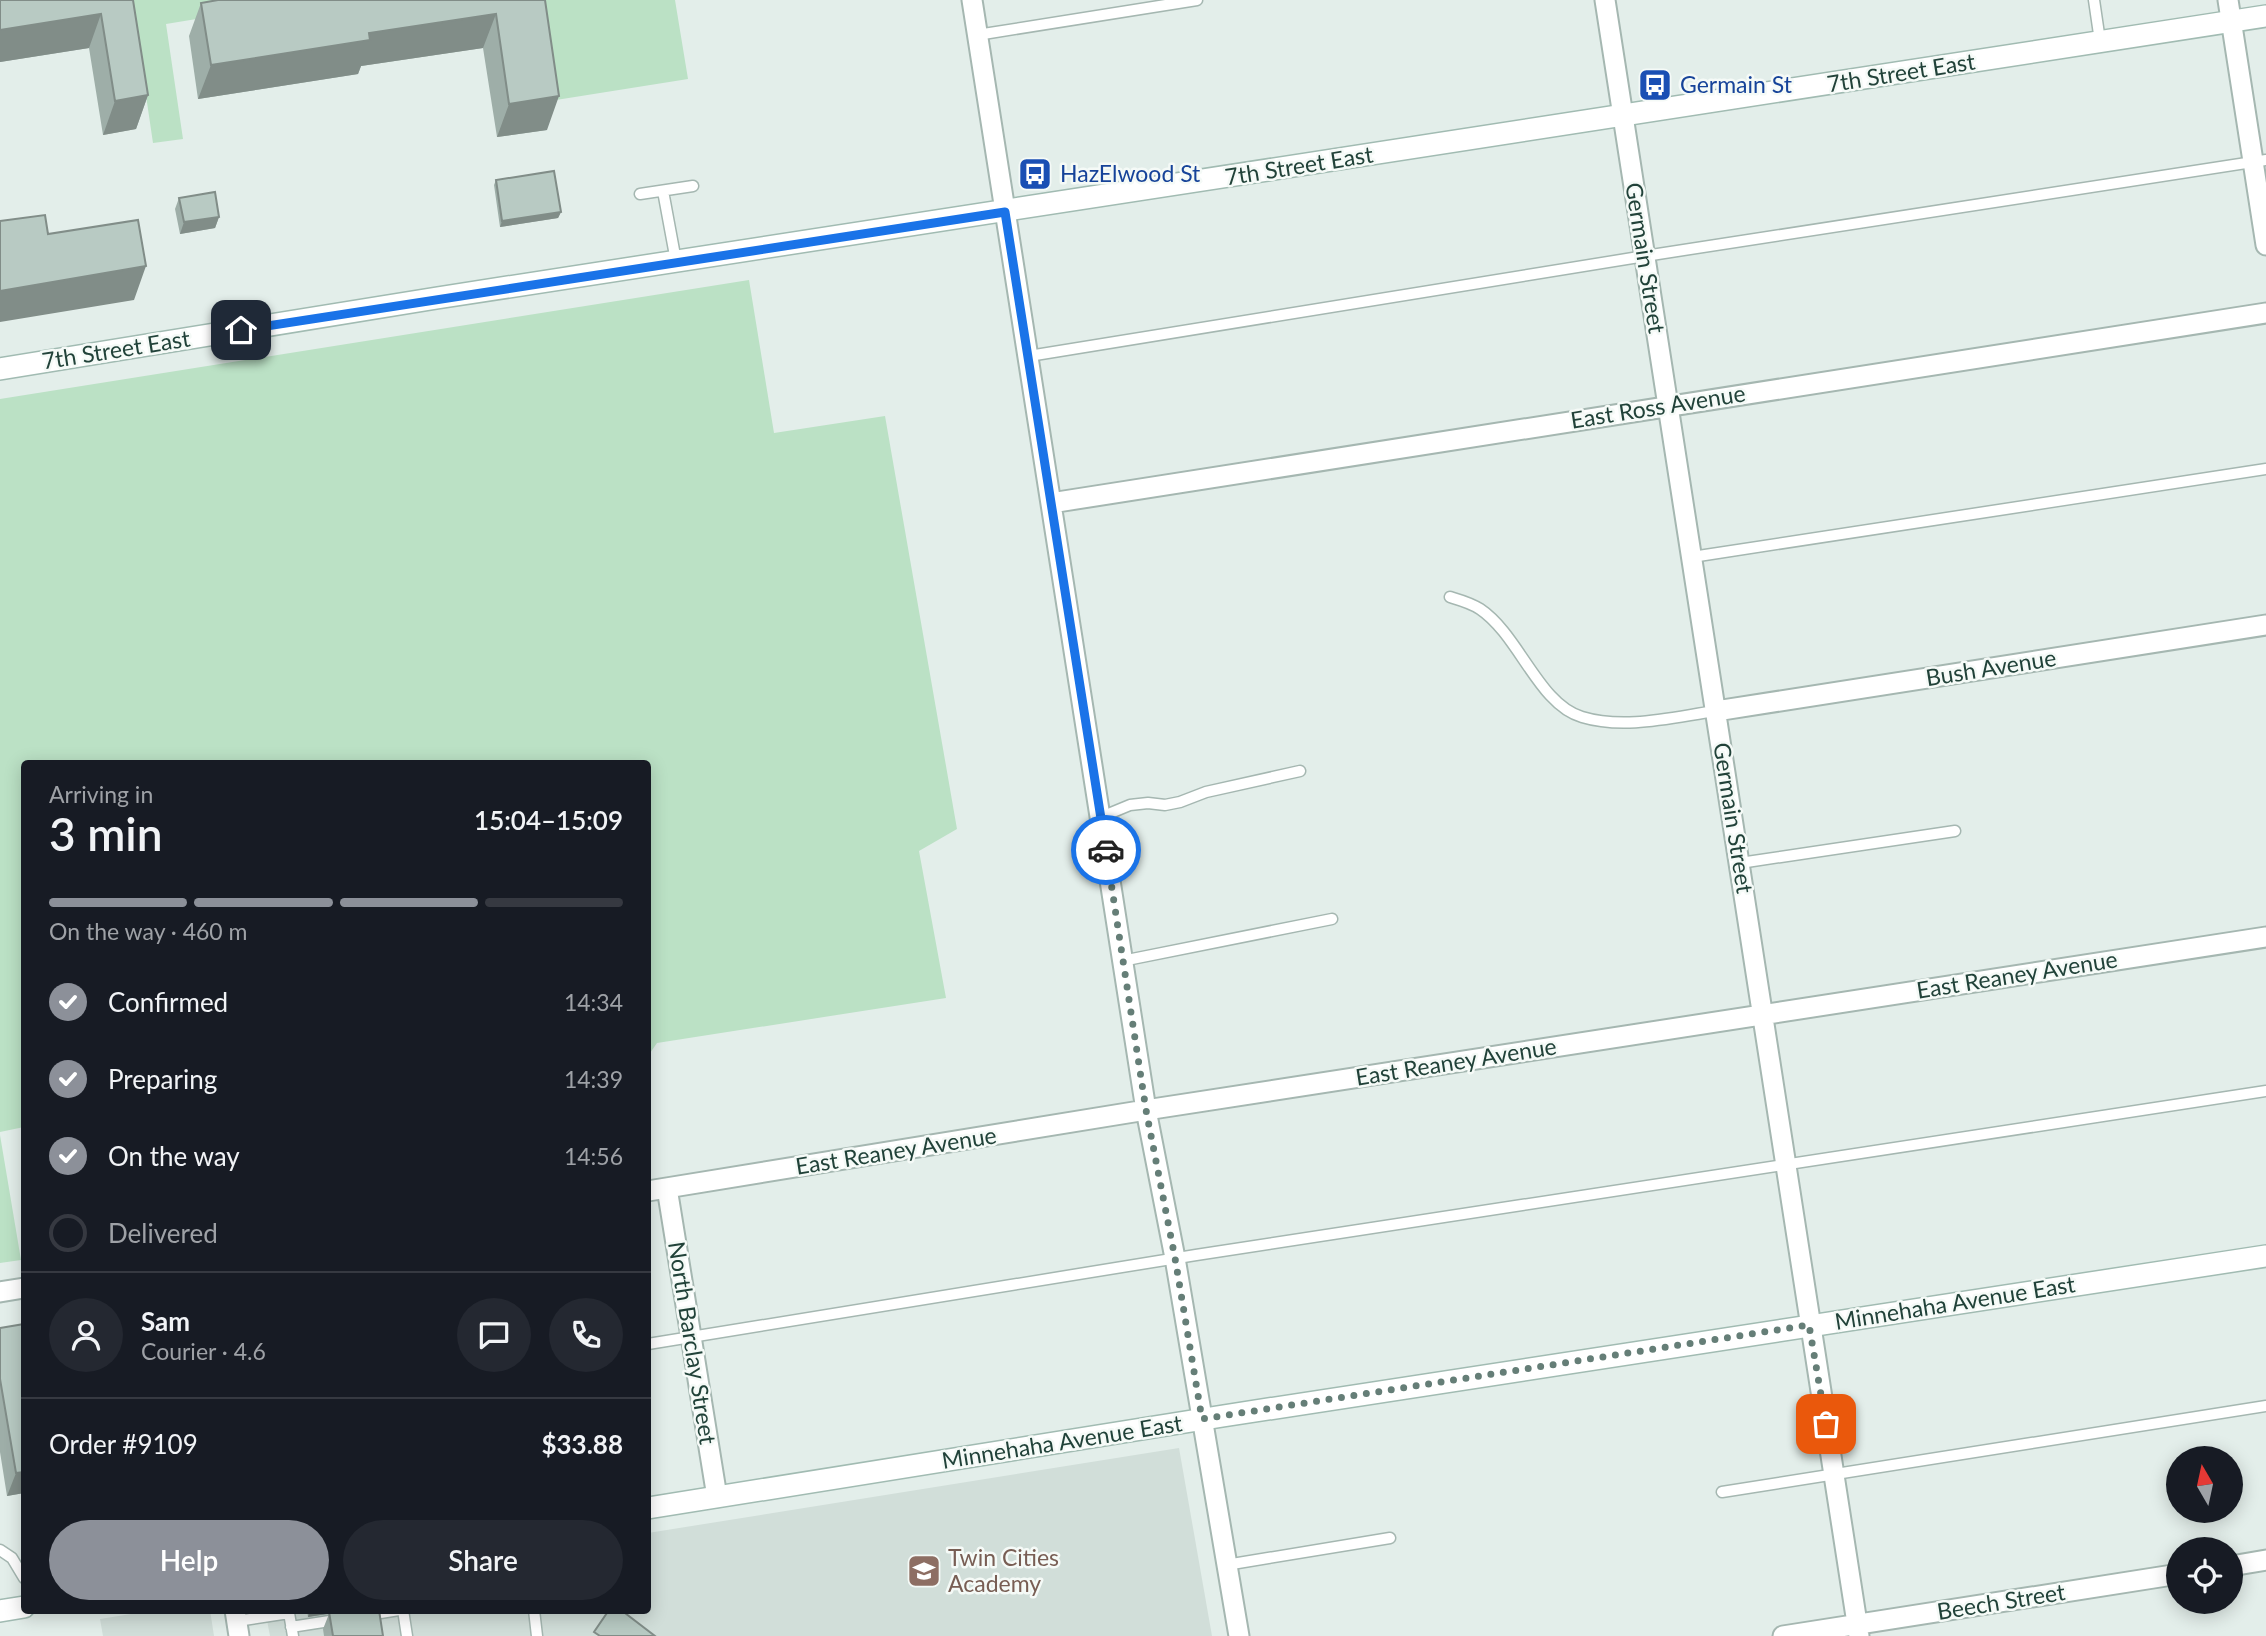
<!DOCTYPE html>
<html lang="en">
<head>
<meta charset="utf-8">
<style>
	body { margin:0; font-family:Lato,sans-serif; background:#242831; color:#f1f3f6; height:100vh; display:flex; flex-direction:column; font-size:26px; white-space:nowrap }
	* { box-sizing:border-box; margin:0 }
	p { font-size:23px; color:#9ea1a6 }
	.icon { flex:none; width:38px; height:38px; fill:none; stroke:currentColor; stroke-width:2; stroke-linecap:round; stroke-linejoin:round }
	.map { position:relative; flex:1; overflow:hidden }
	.details { position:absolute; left:21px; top:760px; width:630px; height:854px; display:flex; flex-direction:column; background:#171b24; border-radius:7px; box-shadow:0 4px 18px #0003 }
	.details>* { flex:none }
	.needle { width:46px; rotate:351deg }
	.tools { position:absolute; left:2166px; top:1446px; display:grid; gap:14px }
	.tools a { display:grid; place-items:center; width:77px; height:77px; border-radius:50%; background:#171b24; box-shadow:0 4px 18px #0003; font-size:35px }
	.pin { position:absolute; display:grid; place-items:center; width:60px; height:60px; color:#fff; margin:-30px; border-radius:14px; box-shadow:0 4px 10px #0006 }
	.courier { position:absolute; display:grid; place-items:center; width:70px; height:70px; margin:-35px; border:5px solid #1a73e8; border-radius:50%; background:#fff; color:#222; box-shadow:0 2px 9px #0007 }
	.headline em { font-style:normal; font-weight:600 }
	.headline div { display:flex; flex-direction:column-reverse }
	.headline { display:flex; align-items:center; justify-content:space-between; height:119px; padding:0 28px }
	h1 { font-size:46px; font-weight:600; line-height:52px }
	.bar { display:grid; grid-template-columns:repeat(4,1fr); gap:10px 7px; align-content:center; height:84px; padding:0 28px }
	.bar i { height:9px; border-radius:5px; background:#363941 }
	.bar .selected { background:#8c9099 }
	.bar p { grid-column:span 4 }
	.line { display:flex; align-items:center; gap:18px; padding:0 28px; border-top:2px solid #363941 }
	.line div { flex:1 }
	.round { display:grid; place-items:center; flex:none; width:74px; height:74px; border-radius:37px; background:#242831 }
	ol { padding:0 28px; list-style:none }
	li { display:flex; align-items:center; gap:21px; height:77px }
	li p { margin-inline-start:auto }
	li .icon { padding:7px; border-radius:50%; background:#8c9099; color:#fff; stroke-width:4 }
	li:last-child { color:#9ea1a6 }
	li i { width:38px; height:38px; border:4px solid #363941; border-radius:50% }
	.button { display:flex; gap:14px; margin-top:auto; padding:14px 28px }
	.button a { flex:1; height:80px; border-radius:42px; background:#8c9099; color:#fff; font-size:28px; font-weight:600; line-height:80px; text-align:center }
	.button a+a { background:#242831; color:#f1f3f6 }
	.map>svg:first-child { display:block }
	.built { fill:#d1ded9 }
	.green { fill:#bbe1c5 }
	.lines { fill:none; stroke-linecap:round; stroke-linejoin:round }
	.lane-casing { stroke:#a5b7b1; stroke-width:13 }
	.street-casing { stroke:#a5b7b1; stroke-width:23 }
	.secondary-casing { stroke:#a1bbb2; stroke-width:24 }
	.lane { stroke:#fff; stroke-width:10 }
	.street { stroke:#fff; stroke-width:19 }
	.secondary { stroke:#fff; stroke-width:21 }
	.wall { fill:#9eaea8 }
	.shaded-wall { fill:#818d88 }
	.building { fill:#b8cac3; stroke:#818d88; stroke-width:2 }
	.done { stroke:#657e77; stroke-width:7; stroke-dasharray:0 12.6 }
	.route { stroke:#1a73e8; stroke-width:9 }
	.labels { text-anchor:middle; stroke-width:5; stroke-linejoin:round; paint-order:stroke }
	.street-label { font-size:23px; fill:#214239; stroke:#f5faf7 }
	.transit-label { font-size:23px; fill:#164399; stroke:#f5faf7; text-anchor:start }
	.education-label { font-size:23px; fill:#785e54; stroke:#f5faf7; text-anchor:start }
</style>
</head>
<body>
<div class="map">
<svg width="2266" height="1636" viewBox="0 0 2266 1636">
	<rect width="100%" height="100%" fill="#e3eeea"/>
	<path class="built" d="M1179 1448 1212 1636H270L265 1610H648V1533Z
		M156 1610H210L214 1636H103L100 1619Z"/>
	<path class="green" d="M124 0H312L166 24 183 139 153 143 136 28Z
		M541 0H675L688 79 556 100Z
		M749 280 774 433 885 416 957 829 919 851 946 998 657 1043 648 1056V763H24V1127L0 1132V399Z
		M0 1135 21 1260 0 1263Z"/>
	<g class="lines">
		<defs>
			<path id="lane" d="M2094 0 2100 41
				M977 35 1197 0
				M663 191 676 261
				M640 194 693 186
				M1029 356 1645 256 2266 160
				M1692 557 2266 469
				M1450 597C1460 600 1471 603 1480 609 1519 635 1539 705 1582 717 1625 730 1673 717 1716 711
				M1101 817 1130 805 1148 803 1165 805 1180 802 1206 792 1300 771
				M1740 863 1955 831
				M1122 961 1332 919
				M648 1344 1196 1255 2266 1091
				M1722 1492 2266 1406
				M0 1550 12 1558 24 1578
				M1226 1565 1390 1538
				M403 1610 407 1636
				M534 1610 537 1636
				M368 1615 399 1610
				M237 1621 289 1613 293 1636
				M291 1627 336 1620"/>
			<path id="street" d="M972 0 1146 1110 1175 1258 1239 1636
				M1605 0 1859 1636
				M2228 0 2266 245
				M1051 503 2266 313
				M1716 711 2266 625
				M667 1188 717 1497
				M648 1191 1146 1110 2266 937
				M0 1292 24 1288
				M2231 1566 2266 1560
				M235 1610 239 1636
				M1783 1636 2179 1574"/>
			<path id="secondary" d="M0 369 437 298 2266 16
				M648 1508 1223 1416 2266 1256
				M0 1611 24 1607"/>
		</defs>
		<use href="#lane" class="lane-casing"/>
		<use href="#street" class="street-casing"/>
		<use href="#secondary" class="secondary-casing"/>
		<use href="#lane" class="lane"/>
		<use href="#street" class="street"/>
		<use href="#secondary" class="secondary"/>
	</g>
	<path class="wall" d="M0 0H133L148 95 136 129 103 135 89 48 0 62Z
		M545 0 547 130 497 137 483 48 361 66 358 74 198 99 189 36 201 3Z
		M496 180 561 212 558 218 500 227 494 185Z
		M179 198 219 217 215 228 180 234 175 209Z
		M24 1324V1493L7 1496 0 1452V1328Z
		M307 1610H379L383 1636H324L323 1629 329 1614 308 1617Z"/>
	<path class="shaded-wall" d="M101 14 89 48 0 62V30Z
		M496 14 483 48 361 66 358 74 198 99 211 65 369 33Z
		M148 95 136 129 103 135 115 101Z
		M559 96 547 130 497 137 509 104Z
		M561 212 558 218 500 227 502 221Z
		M219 217 215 228 180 234 184 222Z
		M146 266 134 300 0 322V291Z
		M24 1472V1493L7 1496 16 1473Z
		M310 1610H351L308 1617Z"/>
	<path class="building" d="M0 0H133L148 95 115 101 101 14 0 30Z
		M218 0H545L559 96 509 104 496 14 369 33 370 40 211 65 201 3Z
		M554 171 561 212 502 221 496 180Z
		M215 192 219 217 184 222 179 198Z
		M45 215 48 234 138 220 146 266 0 291V221Z
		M24 1324V1472L16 1473 0 1379V1328Z
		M343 1610H379L383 1636H333L329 1612Z
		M609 1610H621L655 1636H600L594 1632Z"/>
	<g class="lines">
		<path class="done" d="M1106 850 1146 1110 1175 1258 1202 1419 1809 1325 1826 1424"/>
		<path class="route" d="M241 330 1005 212 1106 850"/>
	</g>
	<defs>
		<symbol id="bus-square" viewBox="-11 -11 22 22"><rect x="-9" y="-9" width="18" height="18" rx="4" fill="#1a4fb4" stroke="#f5faf7"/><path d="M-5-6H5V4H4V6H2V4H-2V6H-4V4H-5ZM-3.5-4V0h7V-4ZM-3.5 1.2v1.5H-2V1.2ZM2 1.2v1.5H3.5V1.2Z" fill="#fff"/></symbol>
		<symbol id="school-square" viewBox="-11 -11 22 22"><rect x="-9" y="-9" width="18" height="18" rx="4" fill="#8d6e63" stroke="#f5faf7"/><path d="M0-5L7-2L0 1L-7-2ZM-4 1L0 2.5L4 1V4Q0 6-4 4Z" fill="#fff"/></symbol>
	</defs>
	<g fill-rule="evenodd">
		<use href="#bus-square" x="1636" y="66" width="38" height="38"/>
		<use href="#bus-square" x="1016" y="155" width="38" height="38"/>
		<use href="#school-square" x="905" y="1552" width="38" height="38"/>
	</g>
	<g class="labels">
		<g class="street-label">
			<text transform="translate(1901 73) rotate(-9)" y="8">7th Street East</text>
			<text transform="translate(1299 166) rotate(-9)" y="8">7th Street East</text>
			<text transform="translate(1645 258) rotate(81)" y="8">Germain Street</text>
			<text transform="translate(116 350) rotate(-9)" y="8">7th Street East</text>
			<text transform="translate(1658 407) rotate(-9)" y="8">East Ross Avenue</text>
			<text transform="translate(1991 668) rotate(-9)" y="8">Bush Avenue</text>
			<text transform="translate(1733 818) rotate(81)" y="8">Germain Street</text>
			<text transform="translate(2017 975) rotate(-9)" y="8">East Reaney Avenue</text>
			<text transform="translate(1456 1062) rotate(-9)" y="8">East Reaney Avenue</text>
			<text transform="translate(896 1151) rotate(-9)" y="8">East Reaney Avenue</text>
			<text transform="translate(1955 1303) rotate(-9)" y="8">Minnehaha Avenue East</text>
			<text transform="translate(692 1343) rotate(81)" y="8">North Barclay Street</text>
			<text transform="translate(1062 1442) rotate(-9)" y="8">Minnehaha Avenue East</text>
			<text transform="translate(2001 1602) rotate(-9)" y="8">Beech Street</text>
		</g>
		<g class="transit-label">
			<text x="1680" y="93">Germain St</text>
			<text x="1060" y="182">HazElwood St</text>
		</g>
		<g class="education-label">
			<text x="948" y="1566">Twin Cities<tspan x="948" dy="26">Academy</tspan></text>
		</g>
	</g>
</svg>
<div class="tools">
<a><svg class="needle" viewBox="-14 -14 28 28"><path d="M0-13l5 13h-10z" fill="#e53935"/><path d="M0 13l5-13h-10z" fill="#9ea1a6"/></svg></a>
<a><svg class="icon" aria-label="locate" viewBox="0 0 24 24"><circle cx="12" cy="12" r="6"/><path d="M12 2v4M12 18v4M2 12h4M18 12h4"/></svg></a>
</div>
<div class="pin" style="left:1826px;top:1424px;background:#ea580c"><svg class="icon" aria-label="bag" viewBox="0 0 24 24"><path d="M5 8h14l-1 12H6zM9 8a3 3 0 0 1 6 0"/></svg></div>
<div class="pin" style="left:241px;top:330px;background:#1f2937"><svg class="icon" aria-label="home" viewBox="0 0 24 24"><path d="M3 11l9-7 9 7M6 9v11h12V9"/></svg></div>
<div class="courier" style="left:1106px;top:850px"><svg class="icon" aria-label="car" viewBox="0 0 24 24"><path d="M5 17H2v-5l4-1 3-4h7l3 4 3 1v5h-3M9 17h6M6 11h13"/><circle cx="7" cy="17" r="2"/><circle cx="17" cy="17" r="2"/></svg></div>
<section class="details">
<div class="headline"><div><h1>3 min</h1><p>Arriving in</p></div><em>15:04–15:09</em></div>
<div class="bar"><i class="selected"></i><i class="selected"></i><i class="selected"></i><i></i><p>On the way · 460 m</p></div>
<ol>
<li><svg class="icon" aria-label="check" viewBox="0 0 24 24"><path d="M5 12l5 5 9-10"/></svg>Confirmed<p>14:34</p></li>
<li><svg class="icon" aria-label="check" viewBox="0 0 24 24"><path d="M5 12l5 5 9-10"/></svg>Preparing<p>14:39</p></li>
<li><svg class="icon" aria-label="check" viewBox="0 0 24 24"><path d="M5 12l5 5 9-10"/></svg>On the way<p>14:56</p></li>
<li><i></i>Delivered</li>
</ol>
<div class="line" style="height:126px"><a class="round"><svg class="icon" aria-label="person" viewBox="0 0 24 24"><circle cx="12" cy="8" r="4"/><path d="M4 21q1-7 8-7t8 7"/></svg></a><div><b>Sam</b><p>Courier · 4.6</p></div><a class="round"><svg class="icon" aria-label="chat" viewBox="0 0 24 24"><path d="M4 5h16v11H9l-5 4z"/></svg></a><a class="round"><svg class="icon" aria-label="phone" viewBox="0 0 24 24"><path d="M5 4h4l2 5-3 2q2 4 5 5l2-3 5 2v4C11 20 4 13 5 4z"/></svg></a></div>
<div class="line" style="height:91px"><div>Order #9109</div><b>$33.88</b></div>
<div class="button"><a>Help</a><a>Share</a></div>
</section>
</div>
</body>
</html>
